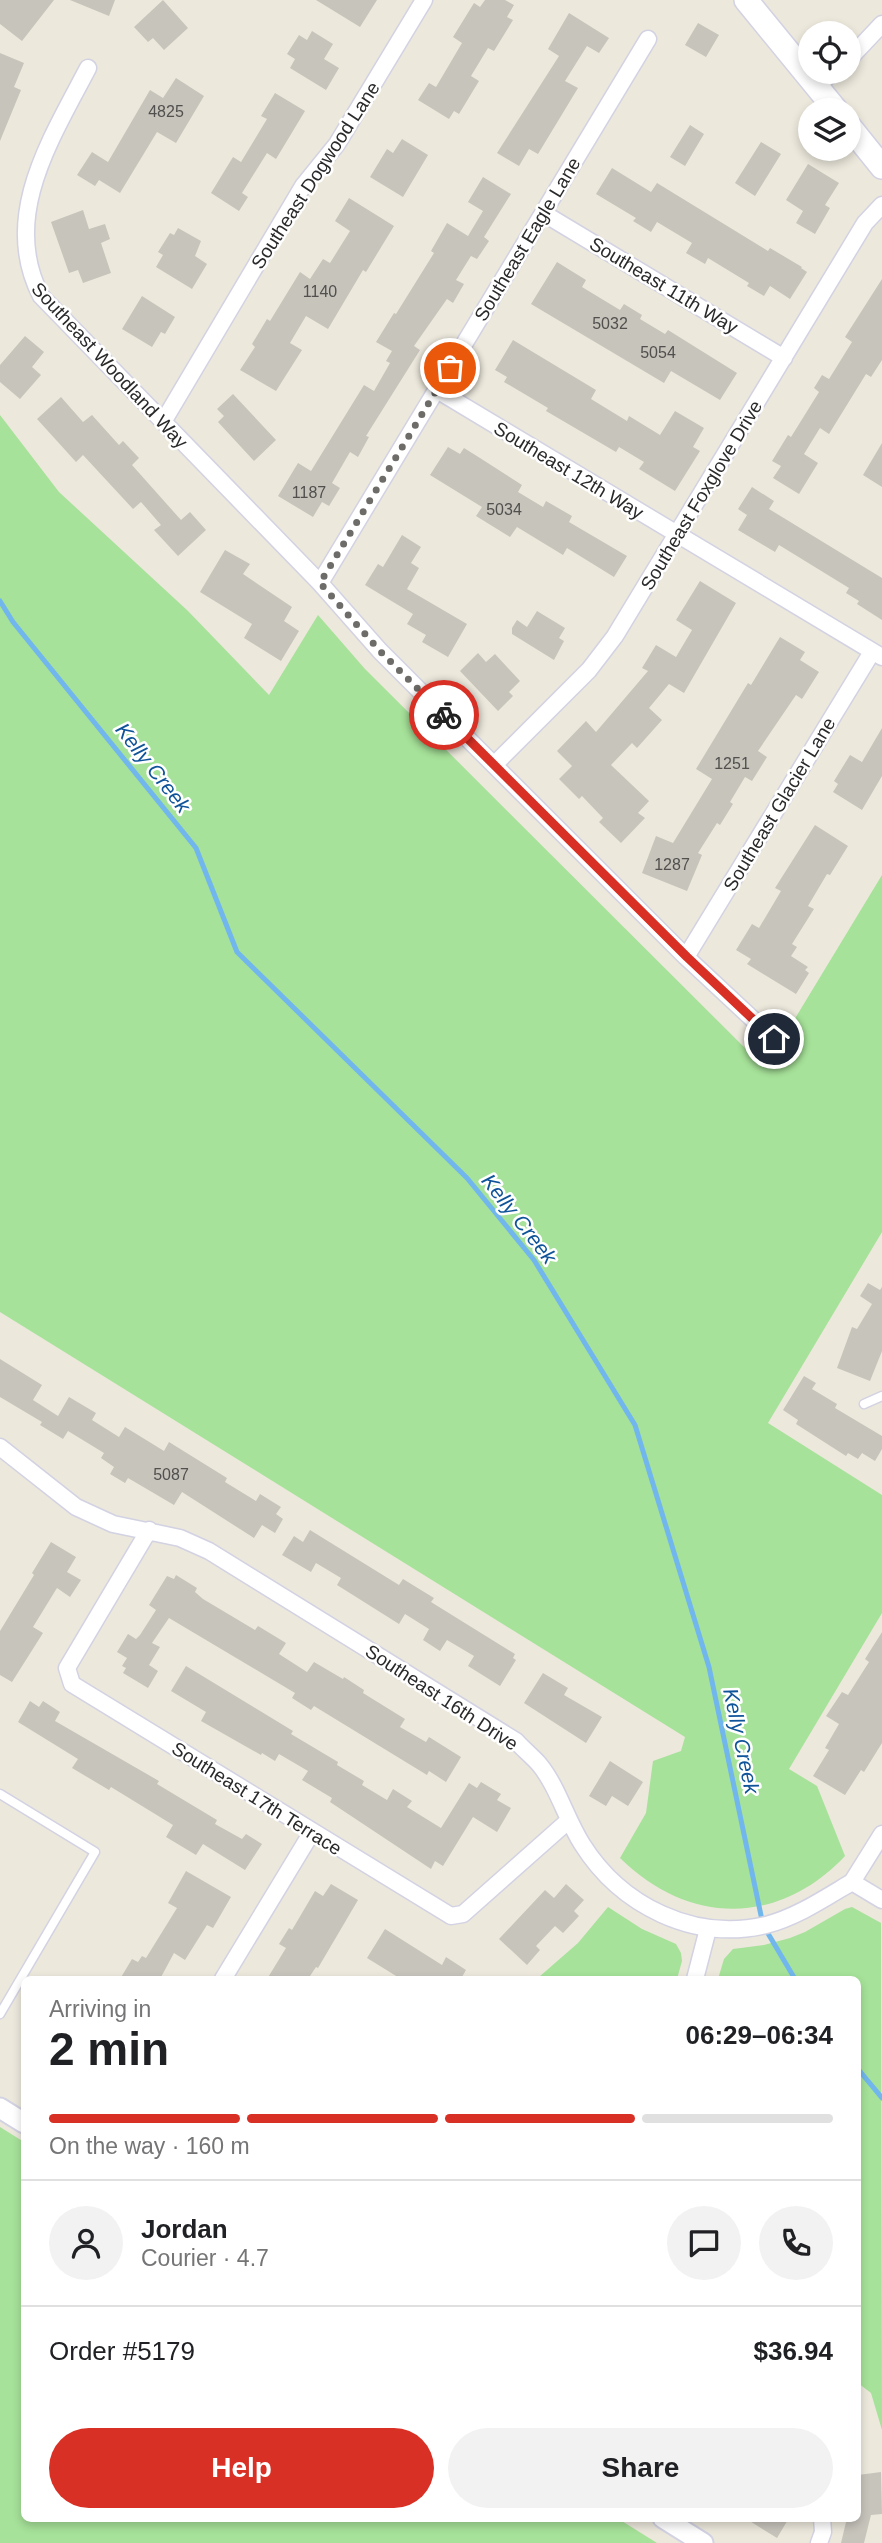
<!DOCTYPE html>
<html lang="en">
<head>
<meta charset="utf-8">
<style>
	body { margin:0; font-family:Arial,sans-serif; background:#f2f2f2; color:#202124; height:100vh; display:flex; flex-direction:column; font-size:26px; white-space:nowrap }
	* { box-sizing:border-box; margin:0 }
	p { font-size:23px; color:#757577 }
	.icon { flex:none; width:38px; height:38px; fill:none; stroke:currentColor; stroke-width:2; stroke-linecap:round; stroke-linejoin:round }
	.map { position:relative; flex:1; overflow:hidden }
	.drawer { position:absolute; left:21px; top:1976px; width:840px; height:546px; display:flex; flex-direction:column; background:#fff; border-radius:10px; box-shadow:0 4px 10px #0003 }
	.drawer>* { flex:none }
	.tools { position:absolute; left:798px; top:21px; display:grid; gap:14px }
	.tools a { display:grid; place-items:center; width:63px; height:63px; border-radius:50%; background:#fff; box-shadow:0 4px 10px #0003; font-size:35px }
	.pin { position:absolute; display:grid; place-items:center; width:60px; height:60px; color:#fff; margin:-30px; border:4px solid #fff; border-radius:50%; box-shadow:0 2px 7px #0007 }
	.courier { position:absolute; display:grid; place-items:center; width:70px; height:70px; margin:-35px; border:5px solid #d93025; border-radius:50%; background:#fff; color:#222; box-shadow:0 2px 9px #0007 }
	.headline em { font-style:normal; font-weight:700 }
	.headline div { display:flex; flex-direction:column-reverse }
	.headline { display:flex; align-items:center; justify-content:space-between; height:119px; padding:0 28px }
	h1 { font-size:46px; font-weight:700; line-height:52px }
	.bar { display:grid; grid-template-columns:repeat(4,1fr); gap:10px 7px; align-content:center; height:84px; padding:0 28px }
	.bar i { height:9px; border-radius:5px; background:#e0e0e0 }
	.bar .selected { background:#d93025 }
	.bar p { grid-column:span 4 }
	.line { display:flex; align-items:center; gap:18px; padding:0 28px; border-top:2px solid #e0e0e0 }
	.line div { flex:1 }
	.round { display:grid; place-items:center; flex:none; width:74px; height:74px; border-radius:37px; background:#f2f2f2 }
	.primary-button { display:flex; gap:14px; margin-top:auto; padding:14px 28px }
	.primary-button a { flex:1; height:80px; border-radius:42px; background:#d93025; color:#fff; font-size:28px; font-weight:700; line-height:80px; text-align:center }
	.primary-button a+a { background:#f2f2f2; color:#202124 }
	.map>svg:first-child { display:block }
	.green { fill:#a6e299 }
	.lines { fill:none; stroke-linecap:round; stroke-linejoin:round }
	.stream { stroke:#71b7ed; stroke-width:5 }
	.building { fill:#c7c4bc }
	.service-casing { stroke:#d2d2e3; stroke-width:11 }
	.minor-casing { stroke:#d2d2e3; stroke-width:19 }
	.tertiary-casing { stroke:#d2d2e3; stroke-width:23 }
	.secondary-casing { stroke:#d2d2e3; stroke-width:26 }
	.service { stroke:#fff; stroke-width:8 }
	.minor { stroke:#fff; stroke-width:16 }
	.tertiary { stroke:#fff; stroke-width:19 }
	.secondary { stroke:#fff; stroke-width:23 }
	.done { stroke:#6e6c68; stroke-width:7; stroke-dasharray:0 12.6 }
	.route { stroke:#d93025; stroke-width:9 }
	.labels { text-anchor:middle; stroke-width:5; stroke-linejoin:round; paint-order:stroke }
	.number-label { font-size:16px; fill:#51504e }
	.street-label { font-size:19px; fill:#2a2a2a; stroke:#fff }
	.water-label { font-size:21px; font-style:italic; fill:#0f5399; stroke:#fff }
</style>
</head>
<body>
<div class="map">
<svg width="882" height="2543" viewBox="0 0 882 2543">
	<rect width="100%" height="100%" fill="#ece8dc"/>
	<path class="green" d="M0 415 59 492 188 611 269 695 318 615 365 669 765 1068 882 875V1232L768 1423 882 1495V1613L789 1769 817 1786 845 1856C778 1927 688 1925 620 1858L646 1813 653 1761 681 1751 685 1737 0 1312Z
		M608 1907 642 1929 676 1944 681 1953 682 1961 677 1979H543L539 1977 578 1943Z
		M852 1907 881 1923 882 2430 871 2393 858 2383V2177L860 2173 858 2171V1979H718L724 1959 733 1949 764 1945 790 1938 805 1932 845 1909Z
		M0 2127 24 2142V2518H617L657 2543H0Z"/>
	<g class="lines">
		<path class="stream" d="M0 601 13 622 196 848 237 952 467 1178 534 1260 635 1425 709 1667 763 1925 795 1979
			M858 2069 882 2098"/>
	</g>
	<path class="building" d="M0 0H54L22 41 0 24Z
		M70 0H115L109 16Z
		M163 0 188 28 164 50 153 38 148 42 134 27Z
		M316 0H377L360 27Z
		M485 0H505L514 5 507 17 513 20 494 51 488 48 471 76 479 81 459 114 454 111 449 119 418 100 429 83 436 87 462 43 453 37 474 3 480 7Z
		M569 13 609 38 599 53 587 46 565 81 578 88 538 154 529 149 519 166 497 153 559 56 548 49Z
		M698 23 719 35 706 57 685 45Z
		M312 31 333 44 324 59 339 68 326 90 290 68 295 59 287 54 299 35 307 40Z
		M0 53 24 63 14 87 21 90 0 141Z
		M176 78 204 96 176 143 157 132 120 193 99 180 95 186 77 175 92 152 108 162 150 90 163 98Z
		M275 93 305 111 276 159 267 153 242 193 248 197 239 211 211 193 233 157 241 162 267 119 261 116Z
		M690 125 704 134 685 166 670 157Z
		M402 139 428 155 403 197 370 177 387 149 393 153Z
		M761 142 781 154 755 196 735 183Z
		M808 164 839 183 825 205 830 208 815 234 796 223 803 211 786 200Z
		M612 168 651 192 657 183 768 251 770 248 802 267 801 268 807 272 790 299 770 286 764 296 747 286 749 283 708 258 705 264 686 253 692 243 657 222 651 232 633 221 636 218 596 194Z
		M483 177 511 194 484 237 489 241 477 259 471 256 456 280 464 284 453 303 447 299 414 346 420 350 366 436 369 437 358 457 350 452 332 483 340 488 329 506 322 502 313 517 278 496 298 463 311 471 364 385 374 391 390 363 386 361 392 351 376 342 394 313 396 314 434 253 431 251 447 223 468 236 483 211 468 202Z
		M349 198 394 226 366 272 363 270 328 329 306 316 290 343 302 350 276 391 240 370 255 347 252 344 267 319 270 321 300 272 310 279 323 259 330 263 350 231 335 221Z
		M83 210 89 229 105 224 110 239 101 243 111 273 83 283 78 270 69 273 51 222Z
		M178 228 201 241 195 256 207 264 192 289 156 267 163 255 158 252 170 233 174 235Z
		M557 262 586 280 582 287 620 310 624 304 642 315 640 319 665 334 668 330 737 373 720 400 671 371 664 383 531 304Z
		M882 279V360L871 377 866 374 829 434 820 428 804 454 818 463 799 494 773 478 781 466 772 461 788 435 791 437 819 392 814 388 822 375 829 379 852 342 845 337Z
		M142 296 175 317 165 334 161 332 152 347 122 329Z
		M25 336 44 352 32 367 41 375 20 399 0 382V365Z
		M513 340 596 390 591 399 627 421 629 416 660 435 675 411 704 428 693 447 700 451 675 491 639 469 644 462 619 447 616 452 546 411 548 408 504 382 507 377 495 370Z
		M233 394 276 440 254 461 218 422 224 416 217 409Z
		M61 397 83 422 92 415 119 445 123 441 139 458 132 465 181 520 190 512 206 530 178 556 154 530 161 525 141 502 133 509 83 455 76 462 37 419Z
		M882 443V487L863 475Z
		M448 447 460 454 464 448 480 458 522 485 518 492 543 507 546 501 572 516 569 522 627 556 614 577 567 548 563 555 517 527 510 537 476 516 482 507 430 475Z
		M752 487 774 501 769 509 882 578V620L857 604 859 601 846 593 849 588 779 545 775 552 738 530 747 515 738 509Z
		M402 535 421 547 411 563 419 568 407 589 467 624 448 657 422 642 426 635 407 624 413 614 365 585 378 564 383 567Z
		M225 550 250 564 243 574 292 607 284 621 299 631 281 661 244 638 252 624 200 592Z
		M700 581 736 603 684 693 669 684 649 708 662 720 637 748 632 743 611 765 649 801 638 813 645 818 621 843 599 822 603 818 582 796 579 799 559 779 572 766 557 751 586 721 596 732 648 671 642 668 656 645 676 657 692 630 676 620Z
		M537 611 565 628 559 638 564 641 554 660 512 634V628L517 620 527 627Z
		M780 637 805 652 800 660 819 672 802 699 796 695 758 751 767 757 752 781 745 777 730 802 733 804 720 825 717 823 698 853 702 855 687 891 642 873 656 836 673 843 712 779 696 769 748 683 751 685Z
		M478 653 486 662 495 654 520 681 509 692 513 696 498 711 460 671Z
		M882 728V776L862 810 833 792 838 784 834 781 850 755 862 762Z
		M815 825 848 846 830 875 827 874 808 906 814 909 792 944 797 947 791 956 808 967 805 970 809 973 796 994 747 964 751 959 736 950 752 924 759 928 781 891 775 888Z
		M868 1283 880 1290 882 1287V1351L870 1381 837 1368 852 1327 857 1329 872 1304 860 1296Z
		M0 1359 42 1385 33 1400 58 1416 69 1397 96 1413 92 1420 119 1437 125 1427 164 1451 169 1442 227 1478 225 1482 256 1501 260 1494 281 1507 276 1514 283 1519 275 1533 262 1525 254 1538 182 1492 174 1505 128 1478 125 1483 110 1474 114 1467 101 1458 104 1453 68 1431 63 1439 40 1425 42 1422 0 1397Z
		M804 1376 816 1383 812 1389 837 1404 835 1408 882 1436V1449L875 1461 862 1453 858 1459 848 1453 846 1456 796 1424 798 1420 783 1410Z
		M310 1530 399 1585 403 1579 434 1598 431 1602 515 1654 513 1658 516 1660 500 1686 468 1666 474 1656 447 1640 440 1651 423 1640 429 1629 405 1614 399 1624 337 1585 341 1578 316 1563 311 1572 282 1555 294 1536 303 1542Z
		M51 1542 76 1557 67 1572 81 1580 70 1597 57 1588 33 1627 43 1633 12 1682 0 1675V1631L34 1575 32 1573Z
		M176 1575 197 1588 195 1592 203 1599 255 1630 258 1626 286 1643 279 1654 307 1672 314 1662 343 1679 344 1677 364 1690 363 1693 405 1719 400 1727 426 1742 429 1737 461 1757 446 1782 429 1771 427 1775 314 1706 311 1710 292 1698 295 1693 169 1618 152 1643 160 1647 149 1665 158 1671 148 1688 123 1673 126 1668 122 1666 127 1658 117 1652 128 1634 136 1639 140 1635 156 1610 149 1605 167 1576 174 1579Z
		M882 1632V1743L864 1772 861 1770 845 1795 813 1776 829 1750 825 1748 839 1724 826 1716 842 1692 848 1695 869 1662 865 1659Z
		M186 1666 293 1731 291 1734 338 1762 337 1765 364 1781 362 1785 387 1800 393 1789 412 1801 407 1807 441 1828 469 1783 477 1788 481 1782 501 1794 497 1800 511 1808 497 1832 473 1817 443 1866 435 1861 431 1869 330 1802 332 1798 302 1780 308 1771 279 1754 275 1761 262 1753 261 1755 201 1721 206 1712 171 1691Z
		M543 1673 568 1688 564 1695 602 1717 586 1743 524 1703Z
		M30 1701 39 1707 43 1701 60 1712 55 1721 159 1781 157 1784 217 1820 215 1824 242 1839 246 1834 262 1844 245 1870 203 1844 196 1855 166 1837 173 1825 111 1787 109 1790 72 1768 78 1759 18 1722Z
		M610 1761 643 1782 628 1806 612 1796 606 1806 589 1796Z
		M186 1871 231 1897 213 1928 207 1925 185 1960 174 1953 160 1979H120L132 1959 138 1962 142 1956 146 1958 177 1908 168 1903Z
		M331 1884 358 1900 318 1968 316 1967 308 1979H267L286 1948 279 1944 289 1928 292 1930 315 1891 323 1896Z
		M566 1884 584 1900 574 1911 579 1916 563 1933 555 1926 536 1946 540 1950 527 1965 499 1939 545 1890 554 1898Z
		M385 1929 442 1965 446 1957 466 1970 462 1977 465 1979H401L367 1958Z
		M881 2472 882 2514 871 2515 864 2543H841L847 2518H858V2475Z
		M745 2518H789L777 2538Z"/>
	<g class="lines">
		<defs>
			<path id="service" d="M864 1404 882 1396
				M0 1794 95 1852 0 2014"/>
			<path id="minor" d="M849 59 882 24
				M88 68C51 139 0 217 41 296L320 583 380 651 686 957 774 1039
				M815 86 834 72
				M543 213 784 358
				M437 390 882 657
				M163 422 303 186 337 144 424 0
				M320 583 648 39
				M494 765 589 670 615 636 865 223 882 205
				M686 957 872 652
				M0 1447 76 1507 113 1524 180 1538 209 1551 516 1741C523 1749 532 1756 539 1764 558 1787 566 1819 582 1844 621 1906 694 1942 766 1925 797 1917 825 1898 852 1882L882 1900
				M149 1530 67 1668 72 1684 451 1916 463 1914 568 1821
				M852 1882 882 1834
				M223 1979 312 1832
				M695 1979 708 1929
				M819 2543 823 2532 822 2518"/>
			<path id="tertiary" d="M0 2108 24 2123
				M663 2518 703 2543"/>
			<path id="secondary" d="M746 0 836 110
				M849 126 882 167"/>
		</defs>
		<use href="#service" class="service-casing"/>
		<use href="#minor" class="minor-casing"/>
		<use href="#tertiary" class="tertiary-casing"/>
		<use href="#secondary" class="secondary-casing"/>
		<use href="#service" class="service"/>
		<use href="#minor" class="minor"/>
		<use href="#tertiary" class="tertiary"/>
		<use href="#secondary" class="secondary"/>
	</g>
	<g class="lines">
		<path class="done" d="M444 715 380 651 320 583 450 368"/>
		<path class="route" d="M444 715 687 957 774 1039"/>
	</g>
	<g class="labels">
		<g class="number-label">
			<text x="166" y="117">4825</text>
			<text x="320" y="297">1140</text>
			<text x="610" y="329">5032</text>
			<text x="658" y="358">5054</text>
			<text x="309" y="498">1187</text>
			<text x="504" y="515">5034</text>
			<text x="732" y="769">1251</text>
			<text x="672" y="870">1287</text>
			<text x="171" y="1480">5087</text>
		</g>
		<g class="street-label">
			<text transform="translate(315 175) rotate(-57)" y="7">Southeast Dogwood Lane</text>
			<text transform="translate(527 239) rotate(-59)" y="7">Southeast Eagle Lane</text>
			<text transform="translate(664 285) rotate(31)" y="7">Southeast 11th Way</text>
			<text transform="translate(110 365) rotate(47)" y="7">Southeast Woodland Way</text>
			<text transform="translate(569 470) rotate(31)" y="7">Southeast 12th Way</text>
			<text transform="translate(701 495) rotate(-59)" y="7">Southeast Foxglove Drive</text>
			<text transform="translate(779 804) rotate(-59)" y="7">Southeast Glacier Lane</text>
			<text transform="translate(442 1697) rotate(33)" y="7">Southeast 16th Drive</text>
			<text transform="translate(257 1798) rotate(32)" y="7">Southeast 17th Terrace</text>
		</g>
		<g class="water-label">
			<text transform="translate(153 768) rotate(52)" y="7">Kelly Creek</text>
			<text transform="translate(519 1219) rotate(52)" y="7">Kelly Creek</text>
			<text transform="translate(741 1741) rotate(78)" y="7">Kelly Creek</text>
		</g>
	</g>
</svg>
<div class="tools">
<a><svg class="icon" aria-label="locate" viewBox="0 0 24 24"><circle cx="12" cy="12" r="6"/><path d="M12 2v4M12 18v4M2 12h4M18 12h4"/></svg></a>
<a><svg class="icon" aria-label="layers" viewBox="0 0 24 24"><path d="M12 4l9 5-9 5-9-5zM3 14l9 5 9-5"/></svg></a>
</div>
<div class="pin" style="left:450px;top:368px;background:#ea580c"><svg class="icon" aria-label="bag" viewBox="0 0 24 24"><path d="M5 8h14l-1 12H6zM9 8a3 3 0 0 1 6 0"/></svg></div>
<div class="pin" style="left:774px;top:1039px;background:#1f2937"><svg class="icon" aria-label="home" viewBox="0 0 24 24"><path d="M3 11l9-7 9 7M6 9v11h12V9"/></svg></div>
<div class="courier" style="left:444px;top:715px"><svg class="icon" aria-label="bike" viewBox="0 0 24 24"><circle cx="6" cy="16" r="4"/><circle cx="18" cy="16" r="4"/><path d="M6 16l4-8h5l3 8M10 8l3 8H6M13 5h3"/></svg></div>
<section class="drawer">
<div class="headline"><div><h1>2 min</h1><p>Arriving in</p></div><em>06:29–06:34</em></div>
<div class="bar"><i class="selected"></i><i class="selected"></i><i class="selected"></i><i></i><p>On the way · 160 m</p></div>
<div class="line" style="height:126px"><a class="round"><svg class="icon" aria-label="person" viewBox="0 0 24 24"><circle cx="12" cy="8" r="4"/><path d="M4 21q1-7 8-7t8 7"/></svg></a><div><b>Jordan</b><p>Courier · 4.7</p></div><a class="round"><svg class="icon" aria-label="chat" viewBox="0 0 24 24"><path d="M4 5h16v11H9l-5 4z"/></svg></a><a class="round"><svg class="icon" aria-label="phone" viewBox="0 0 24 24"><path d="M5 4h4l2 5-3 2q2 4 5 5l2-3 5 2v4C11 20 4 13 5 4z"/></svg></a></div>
<div class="line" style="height:91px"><div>Order #5179</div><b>$36.94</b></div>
<div class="primary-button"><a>Help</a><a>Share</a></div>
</section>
</div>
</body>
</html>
